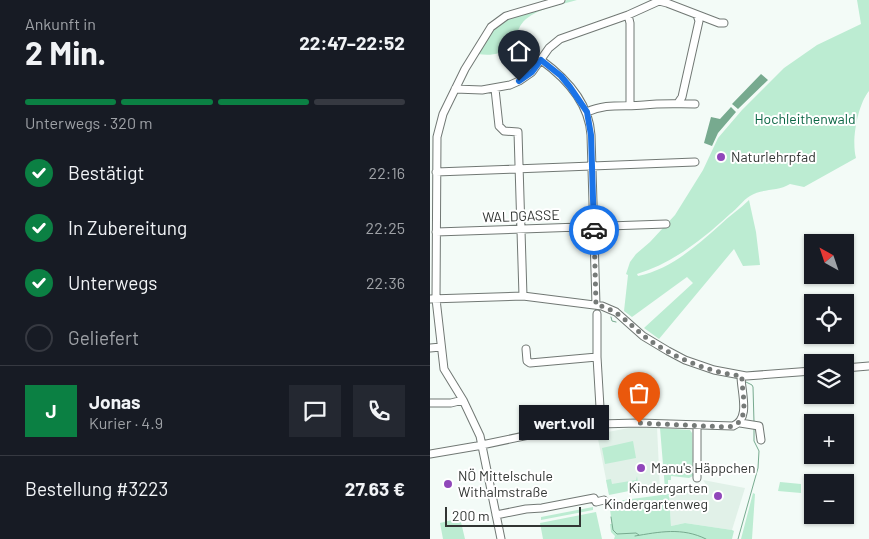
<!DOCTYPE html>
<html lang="de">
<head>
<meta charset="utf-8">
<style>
	body { margin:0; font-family:Barlow,sans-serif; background:#242831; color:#f1f3f6; height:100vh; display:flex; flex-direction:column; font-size:19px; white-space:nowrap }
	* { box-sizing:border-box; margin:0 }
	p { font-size:16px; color:#9ea1a6 }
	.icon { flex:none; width:28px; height:28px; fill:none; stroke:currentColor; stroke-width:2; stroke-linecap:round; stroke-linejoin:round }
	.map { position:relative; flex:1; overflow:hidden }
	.details { display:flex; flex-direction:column; background:#171b24; width:430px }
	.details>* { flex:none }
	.needle { width:32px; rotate:320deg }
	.controls { position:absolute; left:374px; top:234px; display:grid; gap:10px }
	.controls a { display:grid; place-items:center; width:50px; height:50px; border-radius:0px; background:#171b24; box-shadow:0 1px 4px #0004; font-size:25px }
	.scale { position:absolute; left:15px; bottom:12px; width:136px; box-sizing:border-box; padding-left:5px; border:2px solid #323533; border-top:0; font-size:14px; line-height:18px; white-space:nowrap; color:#323533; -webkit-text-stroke:4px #fff; paint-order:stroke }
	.pin { position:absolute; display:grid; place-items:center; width:42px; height:42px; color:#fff; margin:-51px -21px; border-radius:50% 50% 50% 0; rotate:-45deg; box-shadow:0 0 5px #0007 }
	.pin .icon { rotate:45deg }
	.courier { position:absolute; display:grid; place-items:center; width:50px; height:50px; margin:-25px; border:4px solid #1a73e8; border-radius:50%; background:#fff; color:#222; box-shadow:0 1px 6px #0007 }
	.bubble { position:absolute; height:35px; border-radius:0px; background:#171b24; box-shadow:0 1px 4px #0004; font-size:16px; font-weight:700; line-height:35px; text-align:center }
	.headline em { font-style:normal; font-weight:700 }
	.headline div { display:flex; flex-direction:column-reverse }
	.headline { display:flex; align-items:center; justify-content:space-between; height:85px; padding:0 25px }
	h1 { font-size:32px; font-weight:700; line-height:38px }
	.bar { display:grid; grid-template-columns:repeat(4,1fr); gap:8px 5px; align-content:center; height:60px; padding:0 25px }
	.bar i { height:6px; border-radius:4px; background:#363941 }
	.bar .active { background:#0b8043 }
	.bar p { grid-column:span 4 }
	.line { display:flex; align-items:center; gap:12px; padding:0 25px; border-top:1px solid #363941 }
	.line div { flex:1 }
	.round { display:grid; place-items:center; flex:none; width:52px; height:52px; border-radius:0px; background:#242831 }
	ol { padding:0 25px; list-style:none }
	li { display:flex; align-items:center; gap:15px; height:55px }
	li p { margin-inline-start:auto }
	li .icon { padding:5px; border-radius:50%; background:#0b8043; color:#fff; stroke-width:4 }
	li:last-child { color:#9ea1a6 }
	li i { width:28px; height:28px; border:2px solid #363941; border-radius:50% }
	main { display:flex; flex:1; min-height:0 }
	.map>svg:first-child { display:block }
	.built { fill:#e1f1e8 }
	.green { fill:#bcecd2 }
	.water { fill:#77aa8f }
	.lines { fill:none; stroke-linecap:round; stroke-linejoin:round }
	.stream { stroke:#77aa8f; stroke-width:1 }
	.minor-casing { stroke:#717874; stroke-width:9 }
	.minor { stroke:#fff; stroke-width:7 }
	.done { stroke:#767a78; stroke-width:5; stroke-dasharray:0 9 }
	.route { stroke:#1a73e8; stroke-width:6 }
	.poi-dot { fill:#9047ba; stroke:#fff; stroke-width:2 }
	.labels { text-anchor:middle; stroke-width:4; stroke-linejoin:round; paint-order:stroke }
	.park-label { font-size:14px; fill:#0a6644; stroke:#fff }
	.poi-label { font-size:14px; fill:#323533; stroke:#fff; text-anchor:start }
	.street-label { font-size:14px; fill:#323533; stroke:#fff }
</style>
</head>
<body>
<main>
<section class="details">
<div class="headline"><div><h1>2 Min.</h1><p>Ankunft in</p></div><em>22:47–22:52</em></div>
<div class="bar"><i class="active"></i><i class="active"></i><i class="active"></i><i></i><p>Unterwegs · 320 m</p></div>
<ol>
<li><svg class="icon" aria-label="check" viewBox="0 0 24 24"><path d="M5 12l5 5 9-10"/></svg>Bestätigt<p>22:16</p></li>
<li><svg class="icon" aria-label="check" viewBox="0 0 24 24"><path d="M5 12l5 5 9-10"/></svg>In Zubereitung<p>22:25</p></li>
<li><svg class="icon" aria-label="check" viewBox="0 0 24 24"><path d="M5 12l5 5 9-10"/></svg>Unterwegs<p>22:36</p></li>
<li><i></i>Geliefert</li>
</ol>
<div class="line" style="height:90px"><b class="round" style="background:#0b8043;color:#fff">J</b><div><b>Jonas</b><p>Kurier · 4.9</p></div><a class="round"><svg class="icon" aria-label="chat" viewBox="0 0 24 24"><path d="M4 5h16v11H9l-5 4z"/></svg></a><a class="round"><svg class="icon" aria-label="phone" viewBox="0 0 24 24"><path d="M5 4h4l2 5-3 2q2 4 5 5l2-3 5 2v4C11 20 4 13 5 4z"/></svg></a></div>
<div class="line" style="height:65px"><div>Bestellung #3223</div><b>27.63 €</b></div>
</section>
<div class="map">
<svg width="439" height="539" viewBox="0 0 439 539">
	<rect width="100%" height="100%" fill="#f3fbf7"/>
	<path class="built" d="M227 427 230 490 202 494 201 490 179 494 167 434 199 428Z
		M273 480 315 488 302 530 255 523 241 526 239 494 271 491 277 486Z"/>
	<path class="green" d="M137 0H147C131 5 109 8 96 19 89 25 88 32 84 39 77 54 63 56 48 54L60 32 73 20Z
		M427 0H439V91C428 104 421 140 426 158L374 187 360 184C347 192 332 188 320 196 313 200 307 209 300 214 273 239 243 263 207 274L208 276C241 269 265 247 290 225 299 216 310 209 319 200L326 232 330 265 313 266 304 249 229 339 214 328 263 283 257 277 202 317 194 311 198 275 196 274 200 262 206 254 220 242 245 215 273 170 288 138 312 110 354 68 387 45 431 24Z
		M230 428 260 430 262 433 263 476 259 478 241 476V480H238V488L235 489Z
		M203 441 206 458 175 464 172 448Z
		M207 476 209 489 179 495 176 480 181 479 182 484 206 480Z
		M350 482 371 484V493L348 491Z
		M323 493 325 494 322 539H311Z
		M239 494 241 526 255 523 302 530 304 531 302 539H184L185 536 181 532 180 524H182L179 502Z
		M163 507V510L111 520V517Z
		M166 512 172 539H113L110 523Z
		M30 518 35 539H13L10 523Z"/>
	<path class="water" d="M331 74 338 80 308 109 302 104Z
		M301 107 306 112 288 133 282 146 274 143 281 117 290 119Z"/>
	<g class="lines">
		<path class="stream" d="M181 317 182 321 186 322
			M316 382 322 385 323 387 324 422
			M181 517 183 530 187 534 206 533 209 535
			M205 536C229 532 252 527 276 539
			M308 539 328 468 329 451 324 441V428"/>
		<defs>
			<path id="minor" d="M198 15 200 23V105
				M111 60C136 78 159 103 161 135L166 305
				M25 89 52 90 80 85 89 81 102 72 119 48 130 39 198 15 229 1 237 3 289 23H294
				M65 89 69 126 74 131 88 132 93 296
				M248 103 252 97 269 21 267 15
				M157 112C176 103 194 107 214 105 232 103 247 104 265 104
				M6 172 265 162
				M6 232 236 224
				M0 299 93 296 172 306 186 312 213 336 238 351 255 360 284 370 316 376 382 371
				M167 314V357L171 424
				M0 348 11 347
				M96 349 97 361 100 363 167 357
				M415 368 439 366
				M0 403H21L33 400
				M310 423 329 426 331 440
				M267 426V478
				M0 454 47 446 137 427 168 424 209 423 303 426C321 419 311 392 311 376
				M66 515 96 509 112 508 164 498 166 502 174 500
				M71 539 50 436 33 400 14 369 6 299 7 137 13 114 35 69 61 27 76 16 131 0"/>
		</defs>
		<use href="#minor" class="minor-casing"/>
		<use href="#minor" class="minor"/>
	</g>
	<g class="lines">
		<path class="done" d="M164 230 166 305C189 309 200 326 218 339 245 358 278 372 312 376 311 393 323 425 297 427L209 423"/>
		<path class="route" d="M89 81 102 72 111 60 131 76 140 87 157 112 161 135 164 230"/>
	</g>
	<g class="poi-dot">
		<circle cx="291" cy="157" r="5"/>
		<circle cx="211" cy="468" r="5"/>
		<circle cx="18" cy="484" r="5"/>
		<circle cx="288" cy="496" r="5"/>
	</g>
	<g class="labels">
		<g class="park-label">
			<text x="375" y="124">Hochleithenwald</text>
		</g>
		<g class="poi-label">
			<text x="301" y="162">Naturlehrpfad</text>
			<text x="221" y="473">Manu's Häppchen</text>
			<text x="28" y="481">NÖ Mittelschule<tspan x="28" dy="16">Withalmstraße</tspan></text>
			<text x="278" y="493" text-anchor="end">Kindergarten<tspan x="278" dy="16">Kindergartenweg</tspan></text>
		</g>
		<g class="street-label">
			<text transform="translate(91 216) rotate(-2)" y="5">WALDGASSE</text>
		</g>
	</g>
</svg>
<div class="controls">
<a><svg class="needle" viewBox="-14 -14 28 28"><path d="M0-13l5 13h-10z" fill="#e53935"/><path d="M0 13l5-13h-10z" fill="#9ea1a6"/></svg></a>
<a><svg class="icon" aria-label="locate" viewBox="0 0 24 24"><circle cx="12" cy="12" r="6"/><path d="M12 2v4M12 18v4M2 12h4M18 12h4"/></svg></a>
<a><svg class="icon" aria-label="layers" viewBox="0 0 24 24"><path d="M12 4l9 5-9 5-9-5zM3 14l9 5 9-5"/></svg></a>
<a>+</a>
<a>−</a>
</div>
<div class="scale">200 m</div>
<div class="pin" style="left:209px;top:423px;background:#ea580c"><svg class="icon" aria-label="bag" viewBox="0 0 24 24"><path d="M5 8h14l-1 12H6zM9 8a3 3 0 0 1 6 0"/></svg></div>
<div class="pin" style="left:89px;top:81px;background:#1f2937"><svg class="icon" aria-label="home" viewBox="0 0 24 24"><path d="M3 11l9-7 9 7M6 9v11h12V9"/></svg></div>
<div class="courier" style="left:164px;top:230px"><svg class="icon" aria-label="car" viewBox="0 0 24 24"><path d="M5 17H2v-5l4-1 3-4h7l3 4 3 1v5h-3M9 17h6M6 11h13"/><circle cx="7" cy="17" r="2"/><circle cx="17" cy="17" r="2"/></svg></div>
<div class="bubble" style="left:89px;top:405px;width:90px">wert.voll</div>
</div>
</main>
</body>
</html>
